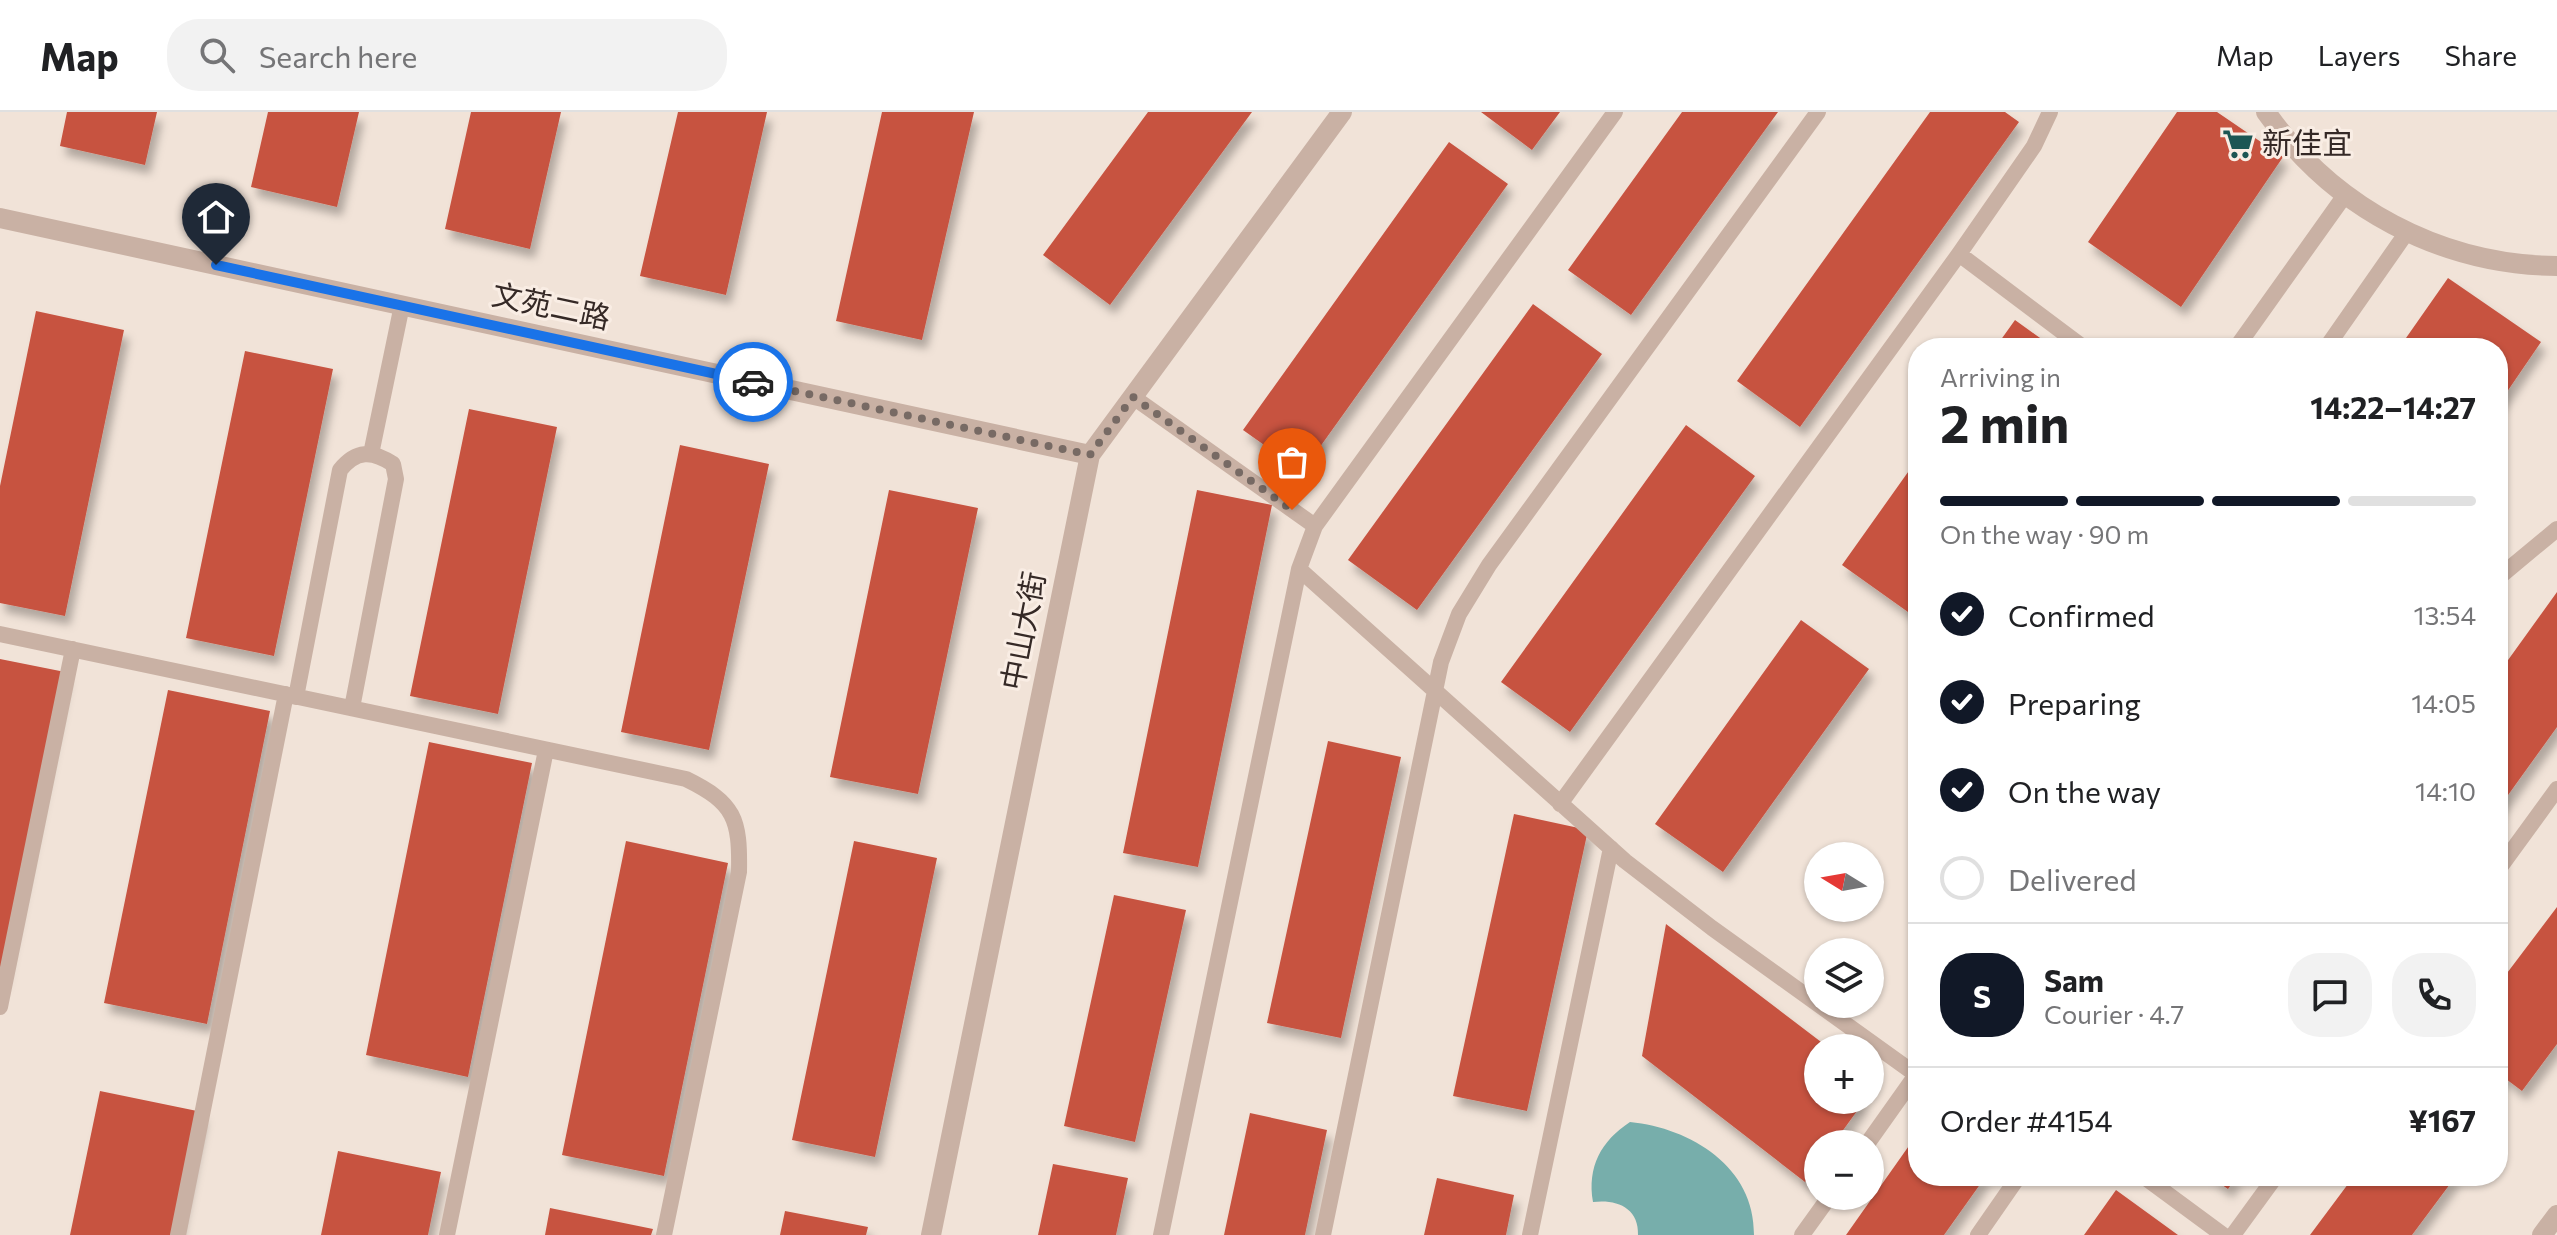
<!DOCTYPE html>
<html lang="en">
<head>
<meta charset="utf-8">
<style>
	body { margin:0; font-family:Commissioner,"Noto Sans SC",sans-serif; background:#f2f2f2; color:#202124; height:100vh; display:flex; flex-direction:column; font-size:30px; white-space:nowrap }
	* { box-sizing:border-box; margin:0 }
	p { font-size:26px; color:#757577 }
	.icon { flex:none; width:44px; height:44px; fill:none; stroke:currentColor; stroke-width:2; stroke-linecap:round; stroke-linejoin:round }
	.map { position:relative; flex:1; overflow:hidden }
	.details { position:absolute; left:1908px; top:226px; width:600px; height:848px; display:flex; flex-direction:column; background:#fff; border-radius:32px; box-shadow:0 2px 6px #0004 }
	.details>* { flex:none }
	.needle { width:52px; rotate:281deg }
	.buttons { position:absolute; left:1804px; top:730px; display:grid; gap:16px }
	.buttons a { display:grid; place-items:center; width:80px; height:80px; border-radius:50%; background:#fff; box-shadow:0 2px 6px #0004; font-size:40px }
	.pin { position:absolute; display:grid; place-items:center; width:68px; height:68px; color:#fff; margin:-82px -34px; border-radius:50% 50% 50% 0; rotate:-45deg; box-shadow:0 0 8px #0007 }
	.pin .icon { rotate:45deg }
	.courier { position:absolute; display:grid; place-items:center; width:80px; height:80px; margin:-40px; border:6px solid #1a73e8; border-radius:50%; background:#fff; color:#222; box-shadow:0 2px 10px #0007 }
	.overview em { font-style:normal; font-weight:700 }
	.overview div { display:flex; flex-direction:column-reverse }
	.overview { display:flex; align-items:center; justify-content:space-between; height:136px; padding:0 32px }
	h1 { font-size:52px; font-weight:700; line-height:60px }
	.bar { display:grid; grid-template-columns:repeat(4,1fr); gap:12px 8px; align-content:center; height:96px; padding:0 32px }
	.bar i { height:10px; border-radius:6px; background:#e0e0e0 }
	.bar .on { background:#111827 }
	.bar p { grid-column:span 4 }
	.line { display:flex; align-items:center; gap:20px; padding:0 32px; border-top:2px solid #e0e0e0 }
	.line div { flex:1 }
	.round { display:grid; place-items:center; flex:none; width:84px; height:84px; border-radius:32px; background:#f2f2f2 }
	ol { padding:0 32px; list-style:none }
	li { display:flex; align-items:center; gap:24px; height:88px }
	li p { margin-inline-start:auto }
	li .icon { padding:8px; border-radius:50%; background:#111827; color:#fff; stroke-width:4 }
	li:last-child { color:#757577 }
	li i { width:44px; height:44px; border:4px solid #e0e0e0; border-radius:50% }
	header { display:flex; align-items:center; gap:48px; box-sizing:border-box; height:112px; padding:0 40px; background:#fff; border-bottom:2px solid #e0e0e0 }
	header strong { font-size:38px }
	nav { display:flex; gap:44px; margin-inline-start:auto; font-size:28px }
	.search { width:560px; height:72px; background:#f2f2f2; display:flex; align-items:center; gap:20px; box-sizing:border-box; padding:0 28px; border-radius:32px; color:#757577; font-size:30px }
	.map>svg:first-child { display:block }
	.water { fill:#77aeab }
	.building { fill:#c75341; filter:url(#shadow) }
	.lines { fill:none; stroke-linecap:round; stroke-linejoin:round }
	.service { stroke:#c9b1a4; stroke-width:16 }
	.minor { stroke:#c9b1a4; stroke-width:20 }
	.done { stroke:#776a64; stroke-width:8; stroke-dasharray:0 14.4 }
	.route { stroke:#1a73e8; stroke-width:10 }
	.labels { text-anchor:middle; stroke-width:6; stroke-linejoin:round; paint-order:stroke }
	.poi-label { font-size:30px; fill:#352926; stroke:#f9ede4; text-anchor:start }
	.street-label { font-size:30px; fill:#352926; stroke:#f9ede4 }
</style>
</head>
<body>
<header>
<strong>Map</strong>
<div class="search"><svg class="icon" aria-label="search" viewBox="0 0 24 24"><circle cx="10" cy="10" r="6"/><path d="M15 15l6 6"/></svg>Search here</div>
<nav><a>Map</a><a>Layers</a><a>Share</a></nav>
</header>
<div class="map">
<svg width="2557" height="1123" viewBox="0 0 2557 1123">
	<defs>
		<filter id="shadow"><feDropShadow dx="5" dy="9" stdDeviation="4" flood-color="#0004"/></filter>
	</defs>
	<rect width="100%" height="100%" fill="#f1e3d8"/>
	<path class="water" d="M1630 1010C1691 1016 1755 1055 1754 1123H1638C1639 1096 1617 1087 1593 1090 1587 1055 1601 1029 1630 1010Z"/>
	<path class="building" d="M67 0H157L145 53 60 34Z
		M268 0H359L337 95 251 75Z
		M471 0H561L530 137 445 117Z
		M678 0H767L726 183 640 164Z
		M882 0H974L922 228 836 209Z
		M1148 0H1252L1110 193 1043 143Z
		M1481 0H1560L1532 38Z
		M1682 0H1778L1631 203 1568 158Z
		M1930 0H2005L2019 10 1800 315 1737 269Z
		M2177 0H2217L2283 45 2181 195 2088 130Z
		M1449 30 1508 72 1302 360 1243 318Z
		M2448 166 2541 230 2498 293V236H2399Z
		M1533 192 1602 242 1417 498 1348 448Z
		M36 199 124 218 65 504 0 491V374Z
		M2015 208 2054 236H1995Z
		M245 239 333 257 274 544 186 526Z
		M469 297 557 315 498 602 410 584Z
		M1686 313 1755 364 1570 620 1501 570Z
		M680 333 769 352 709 638 621 620Z
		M1918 346V485L1908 500 1842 453Z
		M889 378 978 396 918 682 830 665Z
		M1197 378 1272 393 1198 755 1123 741Z
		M2557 480V615L2498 697V562Z
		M1801 508 1869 557 1723 760 1655 712Z
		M0 547 65 560 0 873Z
		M168 578 270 599 207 912 104 891Z
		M1328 629 1401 645 1341 926 1267 911Z
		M429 630 532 651 468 965 366 943Z
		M1514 702 1588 718 1527 999 1453 984Z
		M626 729 728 751 664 1064 562 1043Z
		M854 729 937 746 875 1045 792 1028Z
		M1114 783 1186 798 1135 1030 1064 1014Z
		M2557 795V932L2522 979 2498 961V873Z
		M1666 812 1829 936H1818V988H1865L1833 1032H1818V1052L1805 1070 1642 944Z
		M100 979 202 1000 177 1123H70Z
		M1250 1001 1327 1018 1305 1123H1224Z
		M1918 1021V1064H1986L1944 1123H1846Z
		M338 1039 441 1060 428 1123H321Z
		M1053 1052 1128 1066 1116 1123H1038Z
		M2209 1064H2237L2228 1077Z
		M2354 1064H2456L2412 1123H2310Z
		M1437 1066 1514 1083 1506 1123H1424Z
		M2116 1078 2178 1123H2084Z
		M550 1096 653 1117 651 1123H545Z
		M785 1099 868 1115 866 1123H780Z"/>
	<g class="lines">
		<path class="service" d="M1959 142 2084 236
			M2236 236 2345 83
			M2326 236 2407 120
			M1133 285 1315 414
			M371 342 402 193
			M1299 457 1625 749 1712 816 1918 964
			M2498 466 2557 417
			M0 522 686 667C735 691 740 707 739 760L664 1123
			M296 585 340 358C356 338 372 338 393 352L396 367 352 596
			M1560 692 1959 142 2034 34 2050 0
			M2498 758 2557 677
			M0 895 73 537
			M1867 1032 1916 963
			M2143 1064 2223 1123
			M178 1123 286 582
			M447 1123 546 638
			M1161 1123 1299 457 1315 414 1615 0
			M1323 1123 1441 550 1459 502 1489 453 1818 0
			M1530 1123 1611 736
			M1802 1123 1830 1084
			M1978 1123 2019 1064
			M2233 1123 2276 1064"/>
		<path class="minor" d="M2266 0C2333 96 2441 153 2557 154
			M0 106 1090 343
			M931 1123 1090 343 1342 0
			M2542 1123 2557 1103"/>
	</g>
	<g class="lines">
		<path class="done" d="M753 270 1090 343 1133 285 1292 398"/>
		<path class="route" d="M216 153 753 270"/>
	</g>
	<defs>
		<symbol id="supermarket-bare" viewBox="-9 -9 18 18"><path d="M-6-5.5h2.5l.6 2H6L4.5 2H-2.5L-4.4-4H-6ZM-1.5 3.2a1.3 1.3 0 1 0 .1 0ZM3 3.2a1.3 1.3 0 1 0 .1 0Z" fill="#1c5654" stroke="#f9ede4" stroke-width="2.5" paint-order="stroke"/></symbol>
	</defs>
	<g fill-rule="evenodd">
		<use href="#supermarket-bare" x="2216" y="10" width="44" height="44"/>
	</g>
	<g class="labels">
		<g class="poi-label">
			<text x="2262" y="42">新佳宜</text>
		</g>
		<g class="street-label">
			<text transform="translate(551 195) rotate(12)" y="10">文苑二路</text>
			<text transform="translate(1024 519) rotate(-79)" y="10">中山大街</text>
		</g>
	</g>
</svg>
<div class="buttons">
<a><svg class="needle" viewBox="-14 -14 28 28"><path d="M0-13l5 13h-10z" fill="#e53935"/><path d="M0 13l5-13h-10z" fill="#757577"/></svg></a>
<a><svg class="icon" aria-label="layers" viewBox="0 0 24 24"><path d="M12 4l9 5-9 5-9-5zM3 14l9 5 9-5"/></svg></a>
<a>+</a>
<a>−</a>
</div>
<div class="pin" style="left:1292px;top:398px;background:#ea580c"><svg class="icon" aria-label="bag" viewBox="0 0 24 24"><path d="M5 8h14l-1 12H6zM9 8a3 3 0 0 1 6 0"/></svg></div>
<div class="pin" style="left:216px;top:153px;background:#1f2937"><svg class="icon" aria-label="home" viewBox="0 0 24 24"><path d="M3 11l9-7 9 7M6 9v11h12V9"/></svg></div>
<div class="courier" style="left:753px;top:270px"><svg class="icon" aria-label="car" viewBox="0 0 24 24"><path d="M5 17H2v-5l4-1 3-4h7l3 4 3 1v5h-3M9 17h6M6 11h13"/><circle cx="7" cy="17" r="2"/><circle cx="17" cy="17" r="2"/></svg></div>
<section class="details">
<div class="overview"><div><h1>2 min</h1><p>Arriving in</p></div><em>14:22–14:27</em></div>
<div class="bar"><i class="on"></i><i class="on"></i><i class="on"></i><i></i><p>On the way · 90 m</p></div>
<ol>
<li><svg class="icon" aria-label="check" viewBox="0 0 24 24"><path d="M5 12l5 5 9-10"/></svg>Confirmed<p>13:54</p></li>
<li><svg class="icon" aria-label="check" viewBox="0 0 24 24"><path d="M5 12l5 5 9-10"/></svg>Preparing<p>14:05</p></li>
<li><svg class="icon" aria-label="check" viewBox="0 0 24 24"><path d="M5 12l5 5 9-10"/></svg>On the way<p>14:10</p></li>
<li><i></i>Delivered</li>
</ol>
<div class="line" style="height:144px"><b class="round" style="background:#111827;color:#fff">S</b><div><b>Sam</b><p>Courier · 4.7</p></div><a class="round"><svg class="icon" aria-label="chat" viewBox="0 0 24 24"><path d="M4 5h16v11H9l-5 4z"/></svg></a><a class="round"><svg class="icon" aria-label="phone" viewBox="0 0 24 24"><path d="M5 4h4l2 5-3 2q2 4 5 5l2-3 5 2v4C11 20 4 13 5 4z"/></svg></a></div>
<div class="line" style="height:104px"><div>Order #4154</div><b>¥167</b></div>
</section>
</div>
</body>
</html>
